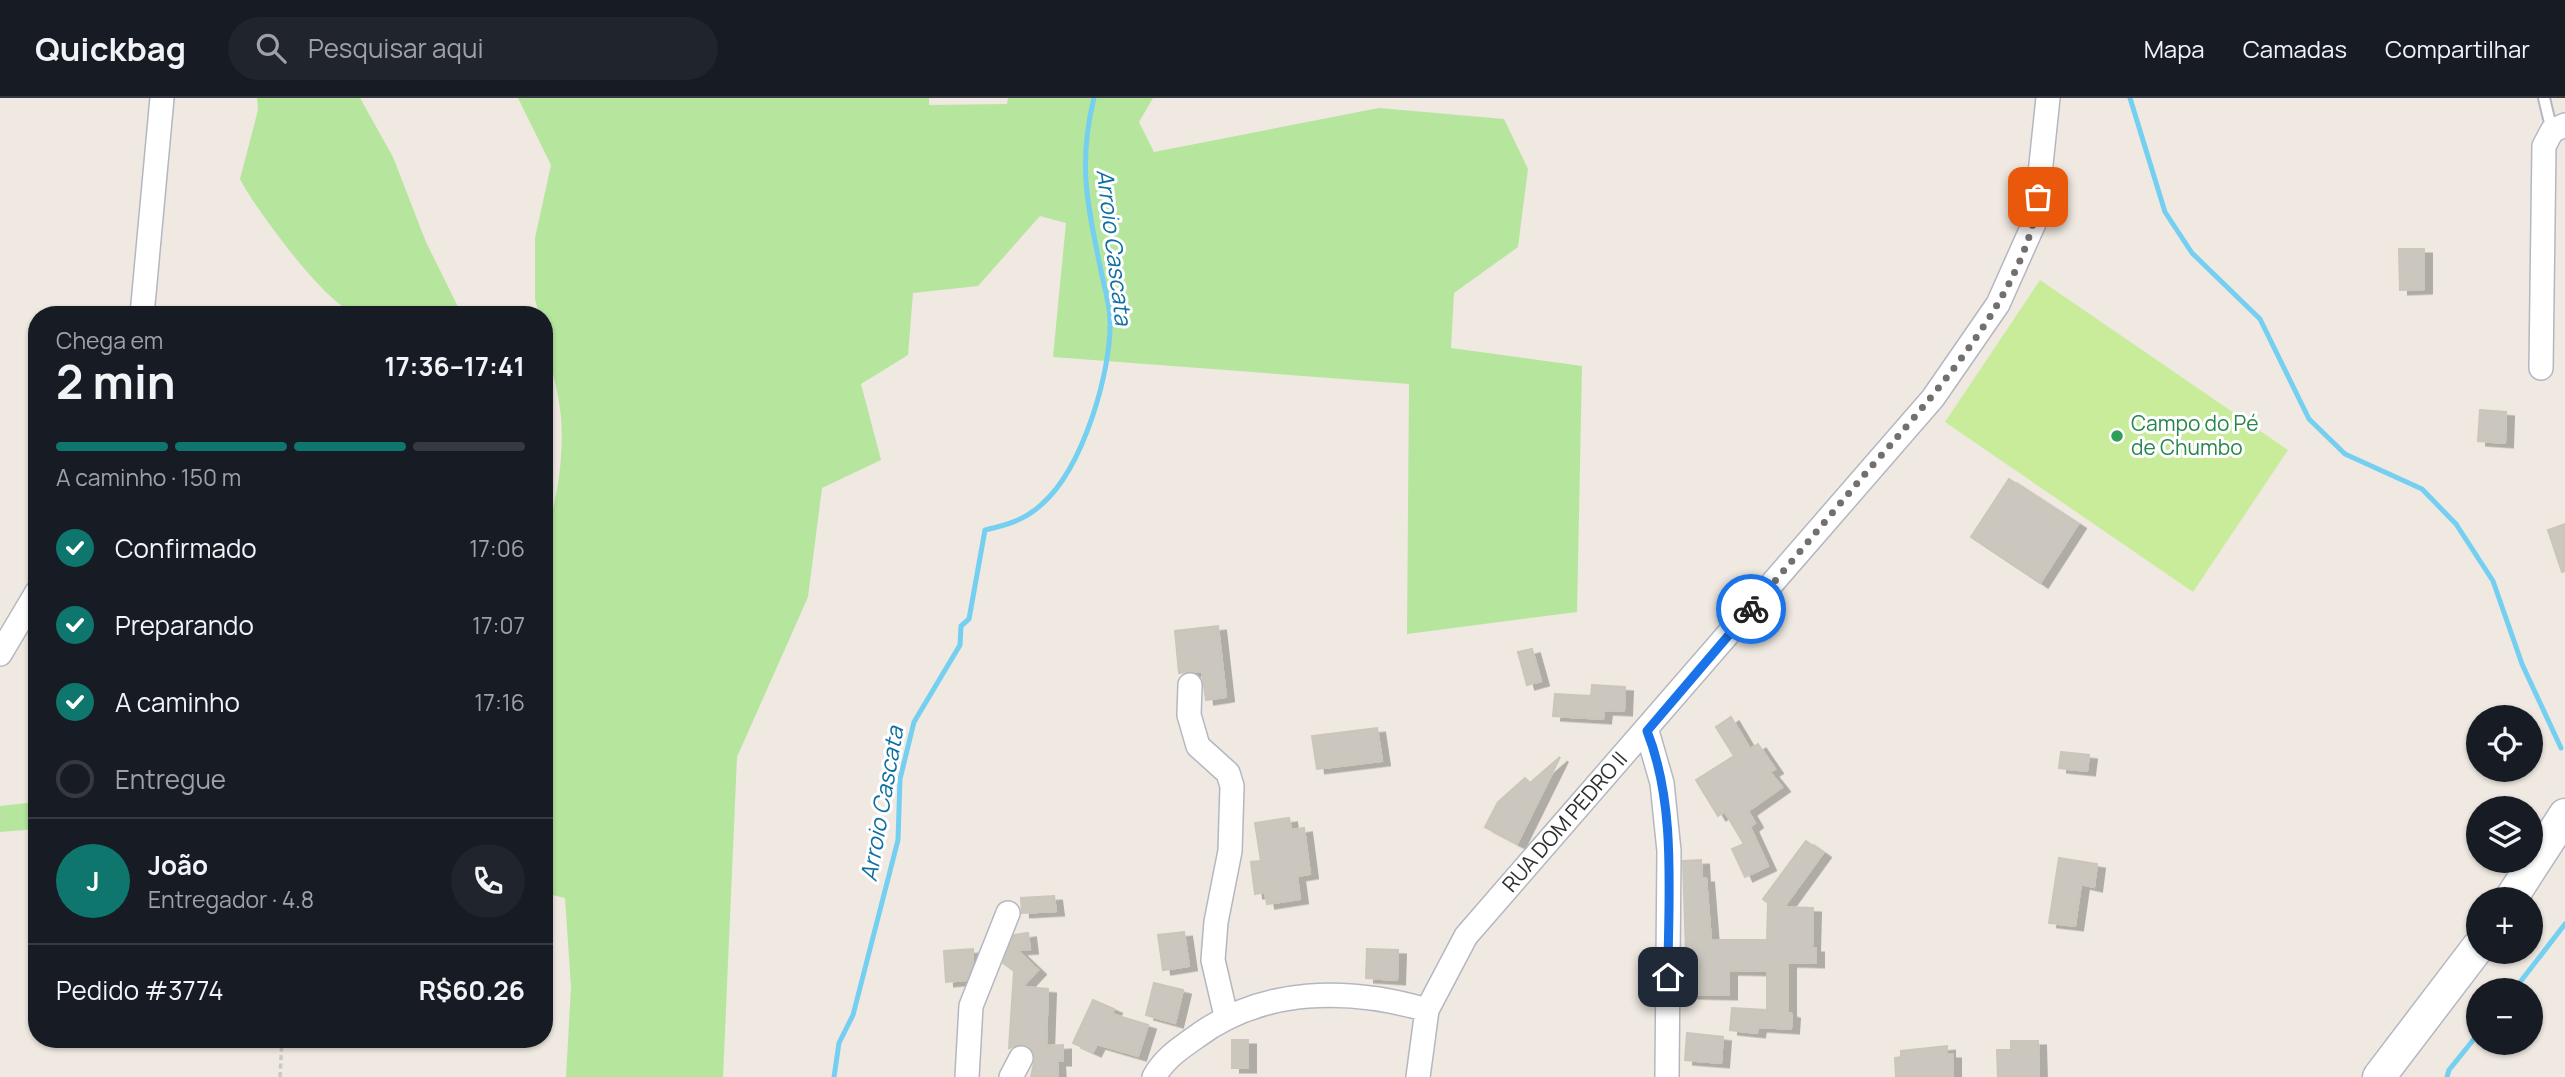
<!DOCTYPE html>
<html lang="pt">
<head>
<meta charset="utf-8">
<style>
	body { margin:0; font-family:Manrope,sans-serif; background:#20242c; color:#f1f3f6; height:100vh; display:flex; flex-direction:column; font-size:26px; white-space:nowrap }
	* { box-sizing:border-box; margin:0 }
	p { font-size:23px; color:#9ea1a6 }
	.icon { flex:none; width:38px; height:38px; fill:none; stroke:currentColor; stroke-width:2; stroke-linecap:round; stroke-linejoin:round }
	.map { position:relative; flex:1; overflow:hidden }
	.panel { position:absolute; left:28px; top:208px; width:525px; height:742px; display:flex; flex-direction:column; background:#171b24; border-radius:28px; box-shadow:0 2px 5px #0004 }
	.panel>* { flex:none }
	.tools { position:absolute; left:2466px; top:607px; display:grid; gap:14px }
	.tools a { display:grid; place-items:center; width:77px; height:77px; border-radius:50%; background:#171b24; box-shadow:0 2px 5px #0004; font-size:35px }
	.pin { position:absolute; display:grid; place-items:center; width:60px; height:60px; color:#fff; margin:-30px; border-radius:14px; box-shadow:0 4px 10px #0006 }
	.courier { position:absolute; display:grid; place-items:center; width:70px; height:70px; margin:-35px; border:5px solid #1a73e8; border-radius:50%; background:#fff; color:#222; box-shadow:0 2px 9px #0007 }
	.head em { font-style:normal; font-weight:700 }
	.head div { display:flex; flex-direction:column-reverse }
	.head { display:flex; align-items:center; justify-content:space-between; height:119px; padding:0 28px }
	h1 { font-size:46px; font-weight:700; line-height:52px }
	.bar { display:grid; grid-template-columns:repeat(4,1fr); gap:10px 7px; align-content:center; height:84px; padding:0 28px }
	.bar i { height:9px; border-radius:5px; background:#363941 }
	.bar .on { background:#0f766e }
	.bar p { grid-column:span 4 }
	.line { display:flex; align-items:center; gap:18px; padding:0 28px; border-top:2px solid #363941 }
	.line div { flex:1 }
	.round { display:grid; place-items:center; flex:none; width:74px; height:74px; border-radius:37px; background:#20242c }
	ol { padding:0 28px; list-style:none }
	li { display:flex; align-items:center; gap:21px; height:77px }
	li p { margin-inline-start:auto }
	li .icon { padding:7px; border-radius:50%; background:#0f766e; color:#fff; stroke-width:4 }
	li:last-child { color:#9ea1a6 }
	li i { width:38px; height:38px; border:4px solid #363941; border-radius:50% }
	header { display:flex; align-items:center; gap:42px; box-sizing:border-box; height:98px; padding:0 35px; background:#171b24; border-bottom:2px solid #363941 }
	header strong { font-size:33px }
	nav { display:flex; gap:38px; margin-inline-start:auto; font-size:24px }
	.search { width:490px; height:63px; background:#20242c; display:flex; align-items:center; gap:18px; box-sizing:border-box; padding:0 24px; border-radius:38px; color:#9ea1a6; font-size:26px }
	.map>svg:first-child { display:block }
	.green { fill:#b6e59e }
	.pitch { fill:#c9ec9a }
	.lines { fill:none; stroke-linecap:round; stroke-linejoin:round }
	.stream { stroke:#75cff0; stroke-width:5 }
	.building { fill:#cbc7bf; stroke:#cbc5ba; stroke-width:2; filter:url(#shadow) }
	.lane-casing { stroke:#b4b7c1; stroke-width:14 }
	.street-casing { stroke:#b4b7c1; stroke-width:26 }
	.secondary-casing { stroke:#b4b7c1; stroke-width:35 }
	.path { stroke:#c9c9c9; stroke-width:3.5; stroke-dasharray:5 3.5; stroke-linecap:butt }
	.lane { stroke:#fff; stroke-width:10 }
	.street { stroke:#fff; stroke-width:23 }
	.secondary { stroke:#fff; stroke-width:32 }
	.done { stroke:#726f6d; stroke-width:7; stroke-dasharray:0 12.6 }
	.route { stroke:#1a73e8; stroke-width:9 }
	.leisure-dot { fill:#2e9e5b; stroke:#fff; stroke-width:2.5 }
	.labels { text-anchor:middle; stroke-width:6; stroke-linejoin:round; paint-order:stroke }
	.leisure-label { font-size:21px; fill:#27864d; stroke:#fff; text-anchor:start }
	.street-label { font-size:21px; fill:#2e2e2e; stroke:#fff }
	.water-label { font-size:23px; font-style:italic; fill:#0d6fa3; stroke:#fff }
</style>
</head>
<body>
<header>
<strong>Quickbag</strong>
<div class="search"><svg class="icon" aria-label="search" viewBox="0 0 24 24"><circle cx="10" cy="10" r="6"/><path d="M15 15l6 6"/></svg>Pesquisar aqui</div>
<nav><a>Mapa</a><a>Camadas</a><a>Compartilhar</a></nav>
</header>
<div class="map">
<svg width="2565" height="979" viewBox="0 0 2565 979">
	<defs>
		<filter id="shadow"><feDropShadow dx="8" dy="4.5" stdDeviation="0" flood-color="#0004"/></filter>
	</defs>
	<rect width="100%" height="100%" fill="#efe9e1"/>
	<path class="green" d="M257 0H360L393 59 426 144 462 217C429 217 391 222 359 217 329 212 254 109 240 81L258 12Z
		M518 0H929V7L1007 6 1008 0H1153L1139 24 1154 54 1379 10 1504 21 1528 71 1518 149 1454 195 1451 250 1582 268 1577 514 1407 536 1409 286 1053 259 1066 125 1040 118 978 188 913 195 908 257 861 286 881 362 822 390 808 499 737 659 723 979H566L571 889 565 800 544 795V443C557 403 564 362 561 319 558 284 544 253 544 217H539L535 201V140L551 67Z
		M37 704V731L0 734V708Z"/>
	<path class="pitch" d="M2040 182 2288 352 2193 494 1945 324Z"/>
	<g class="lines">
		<path class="stream" d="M2130 0 2165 114 2192 155 2260 221 2309 321 2345 356 2422 391 2456 426 2493 483 2522 566 2561 650
			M2514 892 2565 826
			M834 979 839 945 853 917 898 742 900 681 914 624 960 547 961 528 969 521 985 432C1007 427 1025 422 1042 406 1083 370 1112 273 1110 220 1109 203 1103 184 1100 168 1087 105 1078 64 1094 0
			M2447 979 2449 972 2478 936"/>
	</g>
	<path class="building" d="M2399 151H2424V191L2400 192Z
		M2480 312 2506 314 2505 345 2478 343Z
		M2009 381 2078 426 2040 485 1971 439Z
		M2565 426V473L2562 474 2548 432Z
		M1218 528 1226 599 1206 602 1202 573 1179 575 1175 533Z
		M1532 551 1541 583 1527 587 1518 554Z
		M1592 587 1625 589 1624 613 1604 612 1603 621 1553 618 1555 596 1591 598Z
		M1731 619 1750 651 1758 646 1775 671 1770 674 1782 689 1748 713 1755 725 1750 729 1768 768 1745 779 1732 751 1744 746 1725 714 1718 718 1696 682 1734 658 1716 629Z
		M1377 630 1382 663 1317 671 1312 638Z
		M2061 654 2089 657 2087 673 2059 670Z
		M1560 659 1517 746 1485 729 1498 704 1525 680 1530 685Z
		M1289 720 1291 732 1304 730 1310 776 1297 778 1300 801 1267 806 1265 794 1255 796 1251 764 1261 763 1255 725Z
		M1806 743 1823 755 1784 809 1813 810 1812 850H1816V865L1788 864V915L1792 916 1791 931 1758 929 1757 935 1730 932 1732 910 1767 912V873L1729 872V897L1687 896 1688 872H1682V855H1686L1683 763 1701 762 1702 780H1706L1711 842H1767L1768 805 1763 801Z
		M2059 760 2097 766 2094 789 2081 786 2075 828 2049 825Z
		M1054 798 1056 813 1022 815 1021 800Z
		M1184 834 1189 868 1163 872 1158 837Z
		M1028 835 1030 851 1017 852 1038 872 1022 889 1048 891 1046 948 1063 947V963H1057L1058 979H1031L1035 960 1032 952 1021 946 1009 950 1014 873 1003 865 1014 837Z
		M973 851V864L966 882 946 884 944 853Z
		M1367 851 1398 852 1397 882 1366 880Z
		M1154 885 1183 892 1175 925 1146 917Z
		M1093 902 1114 911 1112 916 1148 927 1138 958 1097 946 1093 954 1073 945Z
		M1687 935 1723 939 1721 965 1685 962Z
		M1232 942H1248V970H1232Z
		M2011 943H2038L2039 979H1998L1997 952H2011Z
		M1947 948V956H1953V979H1896L1895 960 1901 959V953Z"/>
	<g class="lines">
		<defs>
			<path id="lane" d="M2544 0 2552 33"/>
			<path id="street" d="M142 217 162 0
				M2541 270 2544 48 2552 33 2565 27
				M0 556 37 494
				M1190 587 1189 617 1198 648 1228 675 1232 688 1230 753 1216 824 1213 862 1226 918
				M1647 633 1662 685 1669 753 1667 979
				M967 979 971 908 1008 815
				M1011 979 1021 960
				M1154 979C1164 961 1179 951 1196 939 1263 889 1349 889 1427 912
				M1418 979 1427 912 1466 838 1933 300 1998 206 2035 123 2048 0"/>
			<path id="secondary" d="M2510 802 2565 717
				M2379 979 2478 849"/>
		</defs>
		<use href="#lane" class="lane-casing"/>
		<use href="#street" class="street-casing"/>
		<use href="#secondary" class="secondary-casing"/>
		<path class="path" d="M280 979 282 942"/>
		<use href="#lane" class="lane"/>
		<use href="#street" class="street"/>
		<use href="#secondary" class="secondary"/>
	</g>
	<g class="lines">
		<path class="done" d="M1751 511C1789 467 1827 421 1865 376 1928 304 2027 196 2038 99"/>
		<path class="route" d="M1668 879C1668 798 1677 709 1647 633L1751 511"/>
	</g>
	<circle class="leisure-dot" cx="2117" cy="338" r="7"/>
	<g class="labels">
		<g class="leisure-label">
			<text x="2131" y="333">Campo do Pé<tspan x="2131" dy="24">de Chumbo</tspan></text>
		</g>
		<g class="street-label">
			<text transform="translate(1565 724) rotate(-49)" y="7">RUA DOM PEDRO II</text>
		</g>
		<g class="water-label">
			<text transform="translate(1114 149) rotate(83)" y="8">Arroio Cascata</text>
			<text transform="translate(882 706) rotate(-80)" y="8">Arroio Cascata</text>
		</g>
	</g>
</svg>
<div class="tools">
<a><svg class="icon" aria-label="locate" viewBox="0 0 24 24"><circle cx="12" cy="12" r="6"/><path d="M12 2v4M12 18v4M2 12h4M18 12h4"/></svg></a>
<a><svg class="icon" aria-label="layers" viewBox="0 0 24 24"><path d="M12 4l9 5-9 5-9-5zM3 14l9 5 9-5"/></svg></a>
<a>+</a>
<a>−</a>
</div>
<div class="pin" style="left:2038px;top:99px;background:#ea580c"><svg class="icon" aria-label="bag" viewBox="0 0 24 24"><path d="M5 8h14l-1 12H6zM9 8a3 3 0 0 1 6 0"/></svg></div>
<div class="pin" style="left:1668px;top:879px;background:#1f2937"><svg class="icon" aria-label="home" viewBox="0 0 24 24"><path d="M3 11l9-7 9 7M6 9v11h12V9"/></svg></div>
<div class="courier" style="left:1751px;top:511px"><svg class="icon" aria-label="bike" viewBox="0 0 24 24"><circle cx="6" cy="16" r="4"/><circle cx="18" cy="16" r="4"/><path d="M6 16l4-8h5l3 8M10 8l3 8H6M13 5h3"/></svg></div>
<section class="panel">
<div class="head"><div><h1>2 min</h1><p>Chega em</p></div><em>17:36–17:41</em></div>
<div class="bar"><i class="on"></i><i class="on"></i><i class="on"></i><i></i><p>A caminho · 150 m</p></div>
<ol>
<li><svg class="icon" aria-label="check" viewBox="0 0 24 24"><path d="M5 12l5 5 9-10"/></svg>Confirmado<p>17:06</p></li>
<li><svg class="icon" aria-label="check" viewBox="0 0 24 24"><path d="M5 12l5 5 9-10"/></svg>Preparando<p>17:07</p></li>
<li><svg class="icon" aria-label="check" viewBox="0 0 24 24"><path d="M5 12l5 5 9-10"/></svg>A caminho<p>17:16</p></li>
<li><i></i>Entregue</li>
</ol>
<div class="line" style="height:126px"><b class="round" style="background:#0f766e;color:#fff">J</b><div><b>João</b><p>Entregador · 4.8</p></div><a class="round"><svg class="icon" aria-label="phone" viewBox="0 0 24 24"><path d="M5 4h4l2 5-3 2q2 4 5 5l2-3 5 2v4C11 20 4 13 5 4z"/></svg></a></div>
<div class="line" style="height:91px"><div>Pedido #3774</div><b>R$60.26</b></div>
</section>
</div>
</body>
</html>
